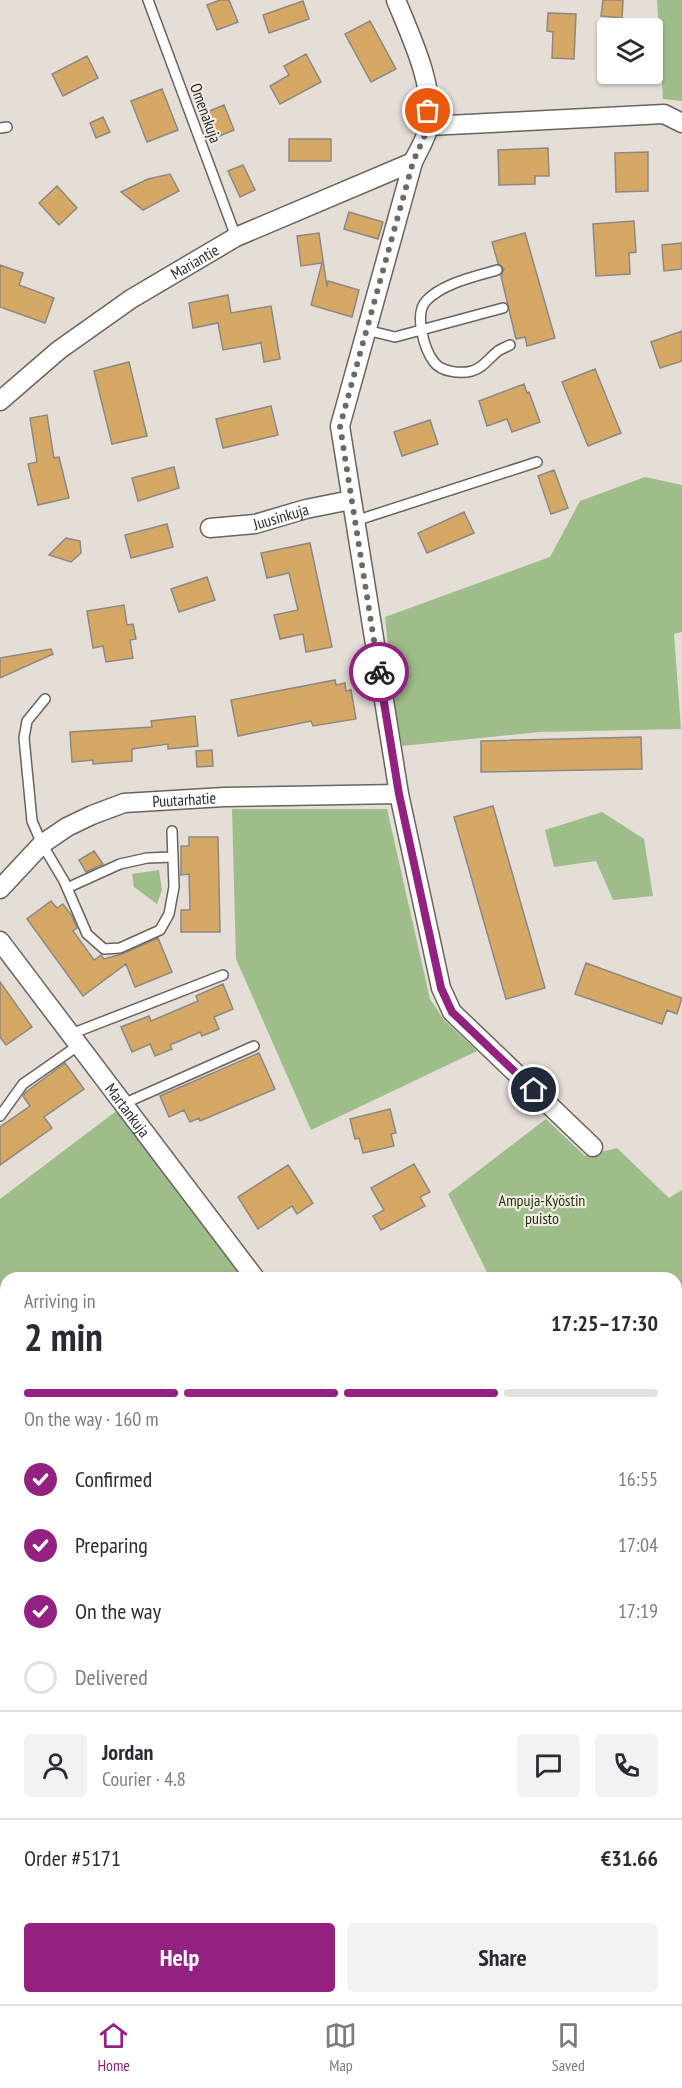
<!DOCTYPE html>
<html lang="en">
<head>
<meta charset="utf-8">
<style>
	body { margin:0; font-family:"PT Sans Narrow",sans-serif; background:#f2f2f3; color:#2b2b33; height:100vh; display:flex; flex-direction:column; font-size:22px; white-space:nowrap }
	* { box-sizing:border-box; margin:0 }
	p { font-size:20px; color:#7c7c81 }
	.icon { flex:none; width:33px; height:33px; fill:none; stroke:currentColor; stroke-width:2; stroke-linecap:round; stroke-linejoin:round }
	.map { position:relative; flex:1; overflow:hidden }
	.details { position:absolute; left:0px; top:1272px; width:682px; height:732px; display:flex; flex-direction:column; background:#fff; border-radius:18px 18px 0 0; box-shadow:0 2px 4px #0004 }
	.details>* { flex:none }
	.tools { position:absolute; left:597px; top:18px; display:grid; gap:12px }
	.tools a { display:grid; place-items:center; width:66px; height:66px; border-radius:6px; background:#fff; box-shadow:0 2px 4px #0004; font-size:30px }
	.pin { position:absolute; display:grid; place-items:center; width:51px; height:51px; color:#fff; margin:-26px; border:3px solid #fff; border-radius:50%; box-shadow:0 2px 6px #0007 }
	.courier { position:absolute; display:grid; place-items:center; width:60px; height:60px; margin:-30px; border:4px solid #932180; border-radius:50%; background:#fff; color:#222; box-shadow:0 2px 8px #0007 }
	.summary em { font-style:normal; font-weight:600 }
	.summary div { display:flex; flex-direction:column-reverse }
	.summary { display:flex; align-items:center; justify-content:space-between; height:102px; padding:0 24px }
	h1 { font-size:39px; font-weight:600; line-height:45px }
	.bar { display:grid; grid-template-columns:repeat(4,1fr); gap:9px 6px; align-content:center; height:72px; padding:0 24px }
	.bar i { height:8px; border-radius:4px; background:#e1e1e2 }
	.bar .selected { background:#932180 }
	.bar p { grid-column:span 4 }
	.line { display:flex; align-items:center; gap:15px; padding:0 24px; border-top:2px solid #e1e1e2 }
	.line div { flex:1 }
	.round { display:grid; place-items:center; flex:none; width:63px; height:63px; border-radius:6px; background:#f2f2f3 }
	ol { padding:0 24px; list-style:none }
	li { display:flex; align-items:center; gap:18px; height:66px }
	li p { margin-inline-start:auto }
	li .icon { padding:6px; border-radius:50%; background:#932180; color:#fff; stroke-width:4 }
	li:last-child { color:#7c7c81 }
	li i { width:33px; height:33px; border:3px solid #e1e1e2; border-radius:50% }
	.primary-button { display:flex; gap:12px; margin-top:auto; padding:12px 24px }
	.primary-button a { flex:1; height:69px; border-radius:6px; background:#932180; color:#fff; font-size:24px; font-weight:600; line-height:69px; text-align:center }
	.primary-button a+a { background:#f2f2f3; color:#2b2b33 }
	.tabs { display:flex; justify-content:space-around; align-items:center; height:84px; border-top:2px solid #e1e1e2; background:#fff; font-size:16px; color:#7c7c81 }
	.tabs a { display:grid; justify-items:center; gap:3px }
	.tabs .selected { color:#932180 }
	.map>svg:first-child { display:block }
	.green { fill:#9fbd8a }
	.building { fill:#d5a865; stroke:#8d8881; stroke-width:1.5 }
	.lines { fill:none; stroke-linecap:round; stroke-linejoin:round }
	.service-casing { stroke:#69645d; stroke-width:12 }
	.minor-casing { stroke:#69645d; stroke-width:21 }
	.trunk-casing { stroke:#69645d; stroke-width:34 }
	.service { stroke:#fff; stroke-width:9 }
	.minor { stroke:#fff; stroke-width:18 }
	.trunk { stroke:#fff; stroke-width:32 }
	.done { stroke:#6d6a65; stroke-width:6; stroke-dasharray:0 10.8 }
	.route { stroke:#932180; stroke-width:8 }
	.labels { text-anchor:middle; stroke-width:4.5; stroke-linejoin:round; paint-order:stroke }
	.street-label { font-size:16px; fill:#2d2b28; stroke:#f2ebe4 }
	.park-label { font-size:16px; fill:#1f3707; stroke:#f2ebe4 }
</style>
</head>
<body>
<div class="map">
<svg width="682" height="2004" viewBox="0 0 682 2004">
	<rect width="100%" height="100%" fill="#e4ded7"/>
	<path class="green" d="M657 0H682V101L663 99Z
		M645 477 682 485V632L674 634 681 729 540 732 402 746 394 701 385 617 550 557 580 501Z
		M232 809H387L430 999 444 1020 477 1051 311 1130 236 959Z
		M602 812 644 839 653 896 613 900 596 861 554 867 545 830Z
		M159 870 162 890 157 904 134 887 132 874Z
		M119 1109 244 1278H6V1355L0 1348V1199Z
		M546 1119 585 1156 617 1148 669 1198 682 1190V1885L677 1903 676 1278H490L448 1194Z
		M0 1931 6 1941V1998H41L45 2004H0Z
		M62 1998H649L647 2004H54Z"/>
	<path class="building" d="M220 0H229L238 22 217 30 207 5Z
		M603 0H623L622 18 601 16Z
		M303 1 309 19 269 33 263 15Z
		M548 13 576 14 574 59 552 58 553 32 547 31Z
		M370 21 396 69 371 82 345 34Z
		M306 54 321 82 280 104 270 86 289 75 284 66Z
		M87 56 98 78 63 96 52 74Z
		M162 89 178 130 147 142 131 101Z
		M224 105 234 130 217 137 207 112Z
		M103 117 110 132 96 138 90 123Z
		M289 139H331V161H289Z
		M548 148 549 176H535V184L499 185 498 150Z
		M648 152V191L616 192 615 153Z
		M243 165 255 190 240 197 228 171Z
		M170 174 179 191 143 210 121 192 148 179Z
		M57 186 77 208 59 225 39 203Z
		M349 212 383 222 378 239 344 229Z
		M634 221 636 252 629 253 630 274 596 276 593 224Z
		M319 233 327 287 328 281 359 290 352 317 311 305 322 263 301 266 297 236Z
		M525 233 555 338 527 346 525 337 516 339 501 276 504 269 498 263 492 242Z
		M682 243V269L664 271 662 245Z
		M0 265 23 273 19 285 54 298 45 323 0 307Z
		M228 295 231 313 271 306 280 359 264 362 261 343 223 350 218 323 193 328 189 303Z
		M682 331V361L660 368 651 342Z
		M129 362 147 436 112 444 94 371Z
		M595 369 621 433 588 446 562 382Z
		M524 384 527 393 529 392 540 422 512 432 507 419 487 426 479 401Z
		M271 406 278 435 223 448 216 419Z
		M47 415 54 458 59 457 69 498 38 505 28 464 37 462 30 418Z
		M430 420 438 444 402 456 394 432Z
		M174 467 179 488 138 501 132 478Z
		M554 470 568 508 551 514 538 476Z
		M464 512 474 533 427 553 418 533Z
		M167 524 173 547 131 558 125 535Z
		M66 538 80 541 81 553 71 562 49 555Z
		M310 543 332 647 306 652 303 634 280 639 274 615 298 610 289 573 267 578 261 553Z
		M207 577 215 600 179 612 171 589Z
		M124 605 127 625 133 624 136 639 130 640 133 658 106 662 103 646 93 648 87 611Z
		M51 649 53 654 0 678V658Z
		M335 680 336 685 345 683 346 691 351 690 356 719 313 726 311 721 238 736 231 700Z
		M195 716 198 746 168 749V744L132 749V761L93 764V760L72 762 70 732 152 727 151 721Z
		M641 737 642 769 481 772V741Z
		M212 750 213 766 197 767 196 751Z
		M493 806 545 988 506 999 454 817Z
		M189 837H218L220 932H181V910H190L189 874 181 875V846H189Z
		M94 851 103 864 86 872 79 860Z
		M51 901 57 908 63 904 72 916 77 928 73 931 94 960 101 955 104 959 122 954 158 938 172 972 135 987 126 964 83 996 27 919Z
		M586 963 682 998 677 1014 667 1010 662 1024 575 994Z
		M0 982 32 1027 6 1045 0 1037Z
		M223 984 233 1009 214 1017 219 1029 202 1036 200 1032 198 1033 170 1045 172 1049 155 1056 150 1044 132 1052 121 1027 149 1016 151 1021 198 1001 196 996Z
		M259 1053 275 1089 200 1121 199 1118 190 1122 184 1110 169 1117 160 1096Z
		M65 1063 84 1089 44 1117 52 1128 0 1165V1127L30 1106 23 1096 26 1092Z
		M390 1109 396 1133 391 1134 394 1146 363 1153 359 1138 355 1139 350 1119Z
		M414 1164 430 1192 420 1197 425 1206 381 1230 373 1216 384 1210 371 1188Z
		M288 1165 313 1203 297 1214 292 1206 258 1229 238 1197Z"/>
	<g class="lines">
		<defs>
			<path id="service" d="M148 0 236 237
				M0 128 7 127
				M497 270C474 277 443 283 426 301 414 314 424 349 434 362 441 372 461 374 472 371 483 368 489 358 498 351 501 349 506 347 510 345
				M366 330 395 337 503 308
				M355 521 537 462
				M45 699 27 721 24 738 32 821 42 844 64 881 87 934 104 949 120 948 160 930 169 914 174 887 172 831
				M67 888 120 864 147 858 172 857
				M71 1034 223 975
				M123 1104 254 1046
				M0 1116 23 1084 79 1045
				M0 1824 6 1819"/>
			<g id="minor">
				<path d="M396 0C411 37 434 84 429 124 428 136 418 151 413 162L340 426 399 794 441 988 452 1012 593 1147"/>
				<path d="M429 126 664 114 682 123"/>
				<path id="s1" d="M0 401 59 350 131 299 236 237 413 162"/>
				<path id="s2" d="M210 528 255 524 306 509 351 500"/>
				<path id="s3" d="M0 889 42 844 67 827 92 815 124 803 224 797 399 794"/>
				<path id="s4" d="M0 941 255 1278"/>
				<path d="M0 1384 6 1392"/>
				<path d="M0 1771 6 1767"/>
			</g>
			<path id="trunk" d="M680 2004 682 1996"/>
		</defs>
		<use href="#service" class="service-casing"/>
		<use href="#minor" class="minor-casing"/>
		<use href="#trunk" class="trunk-casing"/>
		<use href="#service" class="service"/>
		<use href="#minor" class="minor"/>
		<use href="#trunk" class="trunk"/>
	</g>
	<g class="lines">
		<path class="done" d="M379 672 340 426 413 162 429 126 428 111"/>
		<path class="route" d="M379 672 399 794 441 988 452 1012 534 1090"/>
	</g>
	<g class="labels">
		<g class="street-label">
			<text transform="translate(206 113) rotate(70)" y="6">Omenakuja</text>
			<text dy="6" stroke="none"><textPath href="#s1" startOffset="240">Mariantie</textPath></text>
			<text dy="6" stroke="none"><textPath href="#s2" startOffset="72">Juusinkuja</textPath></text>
			<text dy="6" stroke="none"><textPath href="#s3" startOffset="214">Puutarhatie</textPath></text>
			<text dy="6" stroke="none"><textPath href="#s4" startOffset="212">Martankuja</textPath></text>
		</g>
		<g class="park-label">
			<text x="542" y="1206">Ampuja-Kyöstin<tspan x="542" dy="18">puisto</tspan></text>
		</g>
	</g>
</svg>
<div class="tools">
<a><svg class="icon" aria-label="layers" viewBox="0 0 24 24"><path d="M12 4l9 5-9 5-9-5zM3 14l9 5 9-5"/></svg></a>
</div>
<div class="pin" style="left:428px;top:111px;background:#ea580c"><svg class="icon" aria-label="bag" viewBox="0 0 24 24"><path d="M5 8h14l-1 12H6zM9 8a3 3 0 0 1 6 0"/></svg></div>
<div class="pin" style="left:534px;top:1090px;background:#1f2937"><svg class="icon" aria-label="home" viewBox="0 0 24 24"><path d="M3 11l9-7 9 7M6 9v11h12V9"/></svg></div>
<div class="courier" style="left:379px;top:672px"><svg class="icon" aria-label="bike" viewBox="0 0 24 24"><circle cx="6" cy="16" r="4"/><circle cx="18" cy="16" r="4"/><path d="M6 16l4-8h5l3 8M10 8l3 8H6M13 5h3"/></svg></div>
<section class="details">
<div class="summary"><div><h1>2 min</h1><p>Arriving in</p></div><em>17:25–17:30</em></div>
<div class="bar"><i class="selected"></i><i class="selected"></i><i class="selected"></i><i></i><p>On the way · 160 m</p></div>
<ol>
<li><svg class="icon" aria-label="check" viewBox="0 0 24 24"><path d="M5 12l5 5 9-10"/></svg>Confirmed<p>16:55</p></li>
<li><svg class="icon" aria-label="check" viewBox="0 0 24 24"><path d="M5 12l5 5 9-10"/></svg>Preparing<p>17:04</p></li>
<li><svg class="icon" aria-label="check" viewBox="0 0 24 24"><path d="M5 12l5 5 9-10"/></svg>On the way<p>17:19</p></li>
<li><i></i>Delivered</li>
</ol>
<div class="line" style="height:108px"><a class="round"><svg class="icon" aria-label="person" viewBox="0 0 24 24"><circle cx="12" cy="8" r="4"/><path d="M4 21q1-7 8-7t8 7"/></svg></a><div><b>Jordan</b><p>Courier · 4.8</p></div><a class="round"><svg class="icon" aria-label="chat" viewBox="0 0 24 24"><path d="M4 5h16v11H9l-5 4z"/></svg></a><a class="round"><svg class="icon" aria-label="phone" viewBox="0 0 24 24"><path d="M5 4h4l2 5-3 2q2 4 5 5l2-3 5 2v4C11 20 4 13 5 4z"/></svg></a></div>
<div class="line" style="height:78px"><div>Order #5171</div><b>€31.66</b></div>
<div class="primary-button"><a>Help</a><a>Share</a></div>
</section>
</div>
<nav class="tabs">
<a class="selected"><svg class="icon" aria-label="home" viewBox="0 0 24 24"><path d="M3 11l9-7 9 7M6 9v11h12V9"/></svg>Home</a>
<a><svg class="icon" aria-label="map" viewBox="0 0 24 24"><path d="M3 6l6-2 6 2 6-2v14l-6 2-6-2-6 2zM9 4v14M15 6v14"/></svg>Map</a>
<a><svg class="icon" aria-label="saved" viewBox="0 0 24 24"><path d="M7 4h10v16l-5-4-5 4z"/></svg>Saved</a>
</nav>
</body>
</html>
